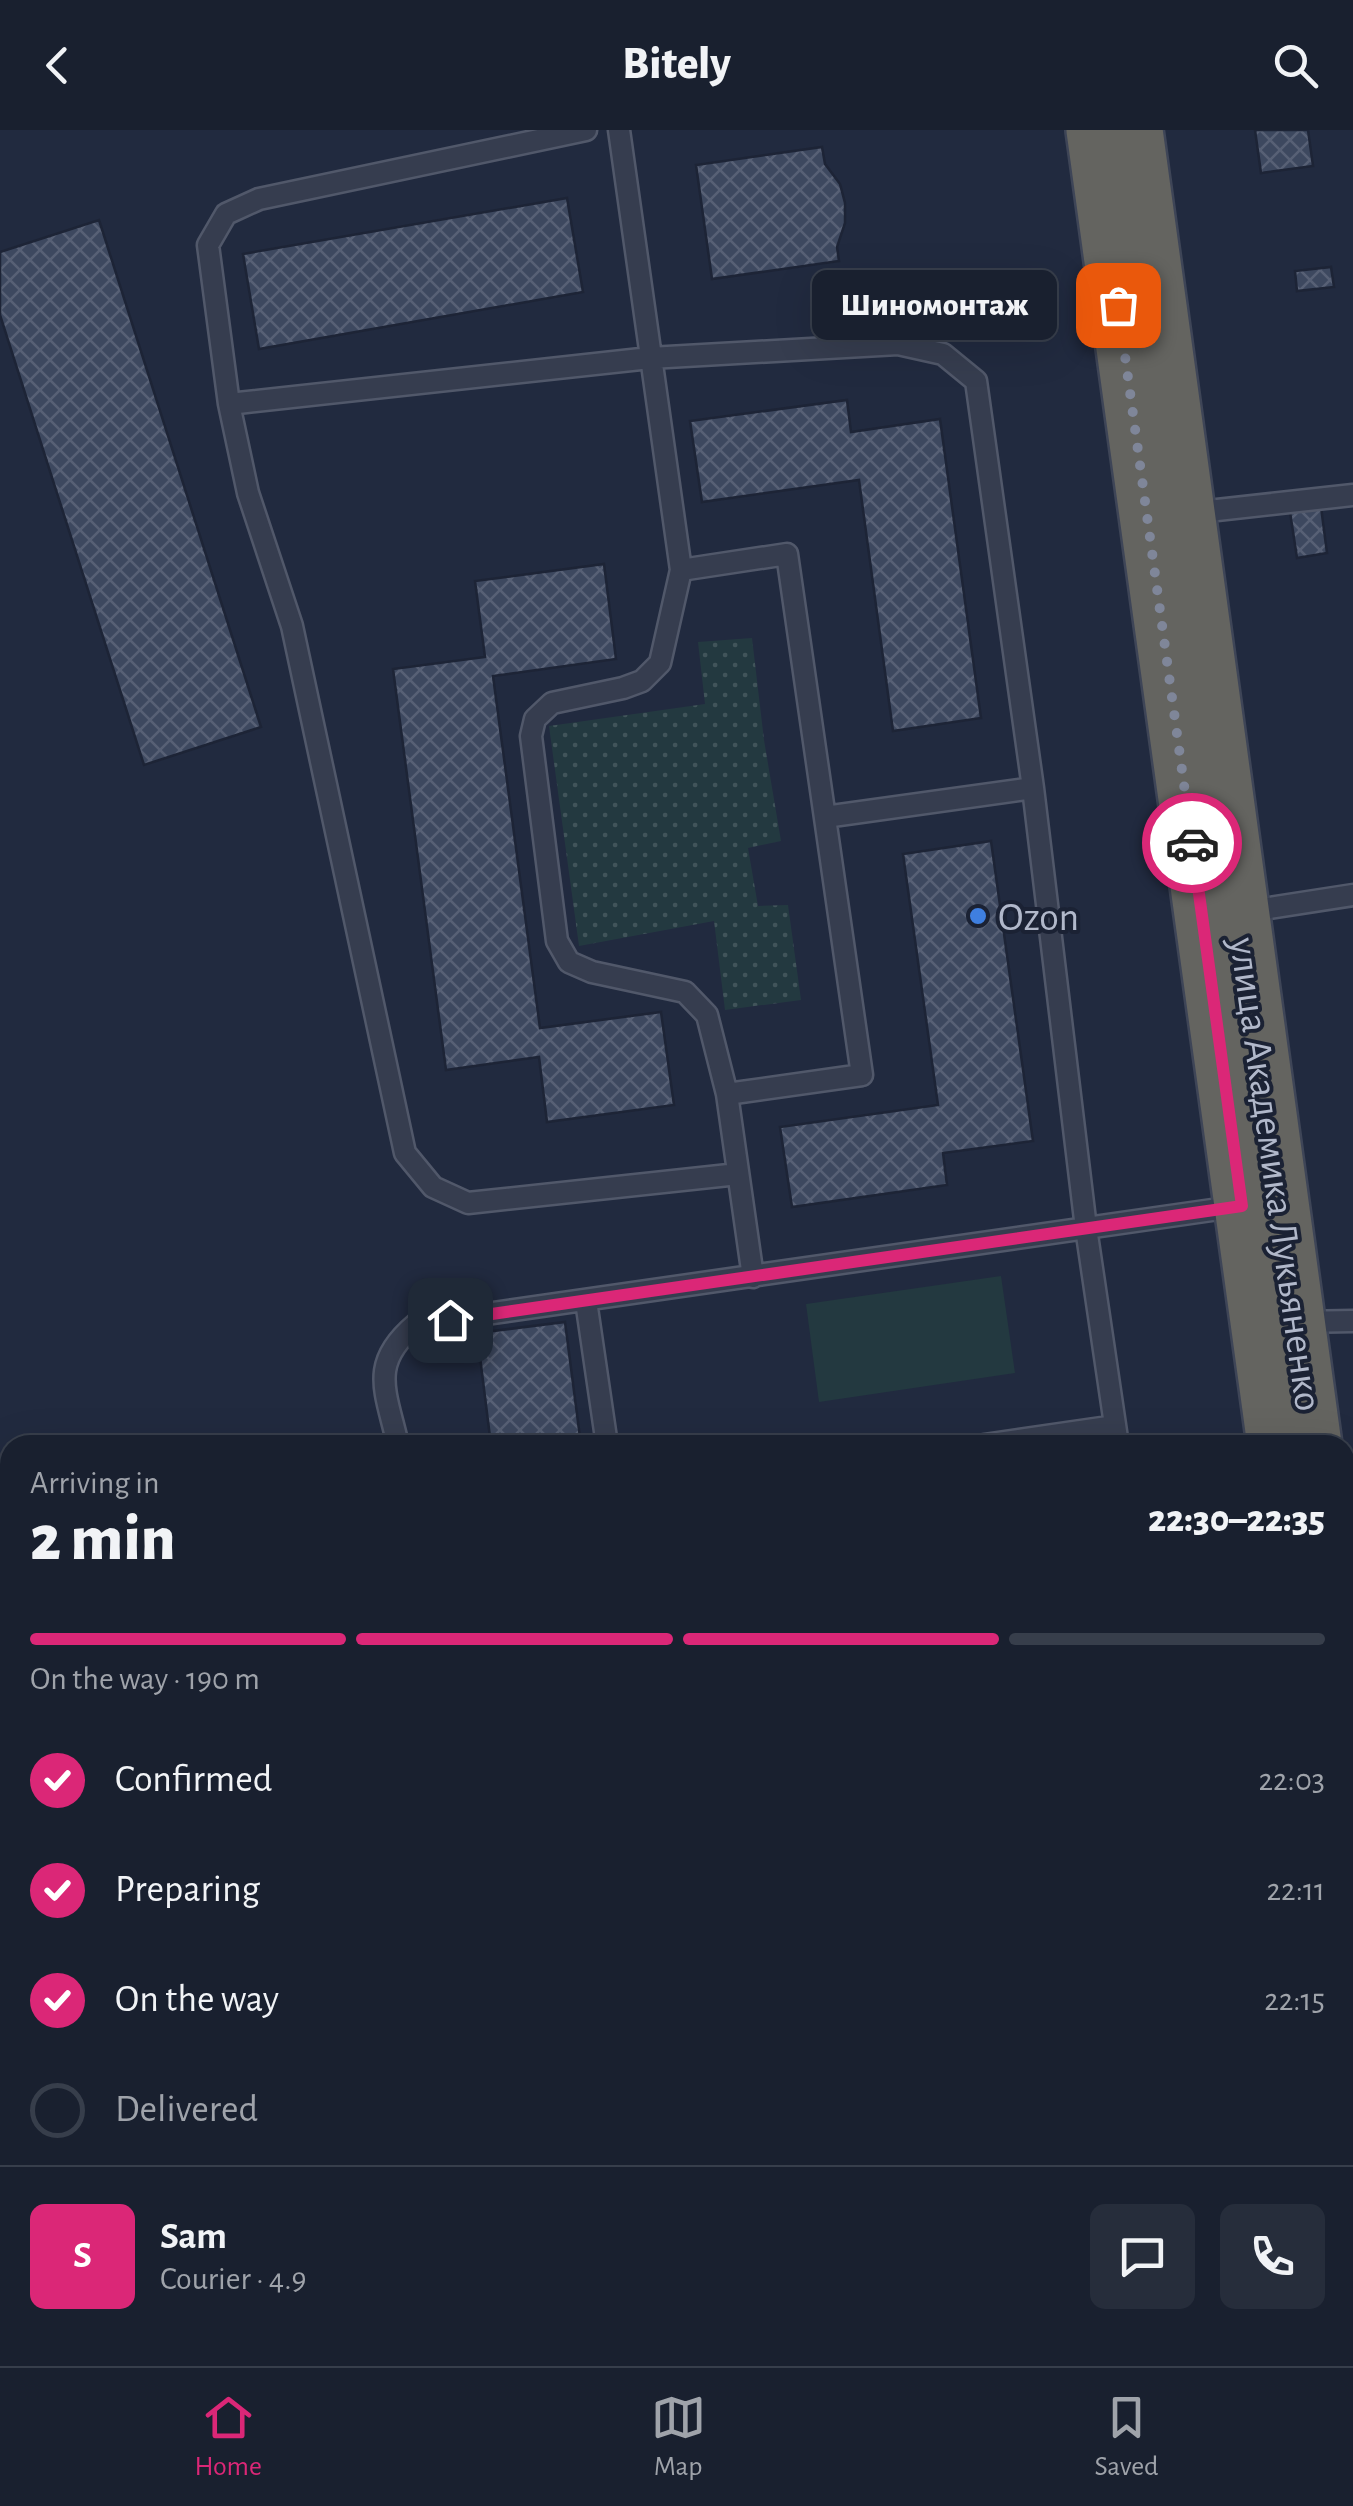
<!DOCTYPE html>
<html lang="en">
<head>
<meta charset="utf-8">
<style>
	body { margin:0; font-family:"Alegreya Sans",sans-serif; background:#262d3b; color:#f1f3f6; height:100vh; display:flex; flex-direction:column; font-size:38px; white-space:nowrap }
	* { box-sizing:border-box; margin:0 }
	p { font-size:32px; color:#9fa3aa }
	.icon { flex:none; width:55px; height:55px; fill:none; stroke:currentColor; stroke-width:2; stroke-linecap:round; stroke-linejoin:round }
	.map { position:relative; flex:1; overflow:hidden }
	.details { position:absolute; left:0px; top:1305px; width:1355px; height:932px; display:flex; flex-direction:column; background:#19202f; border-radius:30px 30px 0 0; box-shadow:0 10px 40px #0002,0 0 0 2px #373e4b }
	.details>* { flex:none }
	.pin { position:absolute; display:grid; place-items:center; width:85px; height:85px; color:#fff; margin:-42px; border-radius:20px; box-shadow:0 5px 15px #0006 }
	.courier { position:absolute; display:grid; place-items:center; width:100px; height:100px; margin:-50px; border:8px solid #db2777; border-radius:50%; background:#fff; color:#222; box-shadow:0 2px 12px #0007 }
	.bubble { position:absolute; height:70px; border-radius:15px; background:#19202f; box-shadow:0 10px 40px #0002,0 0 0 2px #373e4b; font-size:32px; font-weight:800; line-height:70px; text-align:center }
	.head em { font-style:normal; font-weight:800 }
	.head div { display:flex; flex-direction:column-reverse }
	.head { display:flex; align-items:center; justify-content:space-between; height:170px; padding:0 30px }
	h1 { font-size:65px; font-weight:800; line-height:75px }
	.bar { display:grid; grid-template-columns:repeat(4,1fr); gap:15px 10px; align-content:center; height:120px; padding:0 30px }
	.bar i { height:12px; border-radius:8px; background:#373e4b }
	.bar .on { background:#db2777 }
	.bar p { grid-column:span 4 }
	.line { display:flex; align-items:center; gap:25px; padding:0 30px; border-top:2px solid #373e4b }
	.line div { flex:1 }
	.round { display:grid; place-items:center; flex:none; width:105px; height:105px; border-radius:15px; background:#262d3b }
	ol { padding:0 30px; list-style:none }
	li { display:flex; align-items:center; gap:30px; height:110px }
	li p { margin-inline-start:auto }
	li .icon { padding:10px; border-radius:50%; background:#db2777; color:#fff; stroke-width:4 }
	li:last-child { color:#9fa3aa }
	li i { width:55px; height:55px; border:5px solid #373e4b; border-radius:50% }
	header { display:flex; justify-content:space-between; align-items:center; height:130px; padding:0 30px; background:#19202f; font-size:45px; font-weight:800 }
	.dock { display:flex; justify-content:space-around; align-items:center; height:140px; border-top:2px solid #373e4b; background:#19202f; font-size:28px; color:#9fa3aa }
	.dock a { display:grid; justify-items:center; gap:5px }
	.dock .on { color:#db2777 }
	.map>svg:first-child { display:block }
	.green { fill:#233940 }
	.park { fill:url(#park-dots) }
	.building { fill:url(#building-cross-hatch); stroke:#1d2436; stroke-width:2.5 }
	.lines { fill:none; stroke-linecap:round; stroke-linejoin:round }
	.service-casing { stroke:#51586a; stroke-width:25 }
	.trunk-casing { stroke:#3e4557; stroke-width:60 }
	.service { stroke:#363d4f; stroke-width:20 }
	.trunk { stroke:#646460; stroke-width:55 }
	.done { stroke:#7f8699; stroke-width:10; stroke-dasharray:0 18 }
	.route { stroke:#db2777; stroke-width:12 }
	.shop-dot { fill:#3f7fe0; stroke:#1b2234; stroke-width:4 }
	.labels { text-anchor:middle; stroke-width:8; stroke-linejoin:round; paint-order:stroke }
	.poi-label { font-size:40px; fill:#b1b8ca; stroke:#1b2234; text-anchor:start }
	.street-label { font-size:40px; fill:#b1b8ca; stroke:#1b2234 }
</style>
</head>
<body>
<header><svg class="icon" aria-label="back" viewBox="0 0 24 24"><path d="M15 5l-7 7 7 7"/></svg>Bitely<svg class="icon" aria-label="search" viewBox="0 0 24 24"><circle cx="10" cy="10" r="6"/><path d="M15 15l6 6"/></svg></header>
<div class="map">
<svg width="1353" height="2236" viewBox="0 0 1353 2236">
	<defs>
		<pattern id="park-dots" width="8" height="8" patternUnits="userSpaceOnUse" patternTransform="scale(2.5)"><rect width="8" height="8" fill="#233940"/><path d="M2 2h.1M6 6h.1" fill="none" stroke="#41545a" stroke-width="1.8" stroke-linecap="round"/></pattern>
		<pattern id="building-cross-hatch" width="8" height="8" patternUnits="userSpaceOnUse" patternTransform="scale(2.5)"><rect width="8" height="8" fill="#3d485f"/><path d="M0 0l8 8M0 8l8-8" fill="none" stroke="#576075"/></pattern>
	</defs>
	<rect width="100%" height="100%" fill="#212a3f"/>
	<path class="green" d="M1001 1146 1015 1243 819 1272 806 1174Z"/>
	<path class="park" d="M752 508 764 610 781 711 748 718 758 776 788 775 801 870 725 880 714 791 579 816 549 596 705 574 698 512Z"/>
	<path class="building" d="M1255 0H1308L1313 36 1261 43Z
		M822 17 825 34 840 54 845 73V93L837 117 839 131 712 149 696 35Z
		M567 68 583 162 259 219 243 124Z
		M99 90 261 597 144 635 0 185V122Z
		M1331 137 1334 157 1297 161 1295 141Z
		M847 270 851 302 940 289 981 588 893 601 859 350 702 372 690 291Z
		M1321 377 1327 423 1297 428 1290 382Z
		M604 434 616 529 493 546 540 898 661 882 674 975 547 992 539 927 446 940 393 539 485 527 475 451Z
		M991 711 1033 1011 943 1023 947 1055 792 1077 780 997 938 975 903 724Z
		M565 1192 581 1315H491L477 1203Z"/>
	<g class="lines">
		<defs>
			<path id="service" d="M586 0 259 69 226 84 208 115 229 274 650 228 898 214 943 224 976 251 1033 658 1086 1098 1118 1315
				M619 0 681 440 660 533 642 551 623 558 552 573 535 589 531 606 557 811 569 832 592 842 685 862 707 885 727 964
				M229 274 248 363 292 496 405 1023 433 1057 468 1073 738 1044
				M1190 383 1353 365
				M681 440 787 424 862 945 727 964 753 1147
				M825 687 1033 658
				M1244 782 1353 765
				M586 1171 607 1315
				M1299 1192 1353 1191
				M398 1315C386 1261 368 1234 416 1194L1240 1076
				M984 1315 1115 1296
				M1345 2138 1353 2137
				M740 2228 756 2236
				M791 2236 834 2228"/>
			<path id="trunk" d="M1094 0 1275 1315
				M1135 0 1314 1315
				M1345 1541 1353 1599
				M1345 1825 1353 1883"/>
		</defs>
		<use href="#service" class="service-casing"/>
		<use href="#trunk" class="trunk-casing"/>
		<use href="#service" class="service"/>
		<use href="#trunk" class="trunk"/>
	</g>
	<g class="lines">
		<path class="done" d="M1118 175 1192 713"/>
		<path class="route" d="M450 1190 1242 1076 1192 713"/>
	</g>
	<circle class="shop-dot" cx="978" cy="786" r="10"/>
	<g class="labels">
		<g class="poi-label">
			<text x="998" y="800">Ozon</text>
		</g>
		<g class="street-label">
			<text transform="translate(1277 1044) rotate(82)" y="14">улица Академика Лукьяненко</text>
		</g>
	</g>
</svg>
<div class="pin" style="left:1118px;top:175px;background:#ea580c"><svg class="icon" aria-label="bag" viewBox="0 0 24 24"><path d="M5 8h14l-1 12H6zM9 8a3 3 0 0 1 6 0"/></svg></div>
<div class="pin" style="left:450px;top:1190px;background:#1f2937"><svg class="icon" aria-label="home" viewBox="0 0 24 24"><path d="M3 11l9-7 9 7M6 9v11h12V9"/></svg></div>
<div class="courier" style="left:1192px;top:713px"><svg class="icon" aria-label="car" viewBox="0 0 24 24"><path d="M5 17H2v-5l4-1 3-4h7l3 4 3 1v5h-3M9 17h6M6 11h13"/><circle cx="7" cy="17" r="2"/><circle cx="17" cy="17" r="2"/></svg></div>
<div class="bubble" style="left:812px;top:140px;width:245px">Шиномонтаж</div>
<section class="details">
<div class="head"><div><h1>2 min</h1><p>Arriving in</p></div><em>22:30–22:35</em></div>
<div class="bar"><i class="on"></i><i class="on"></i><i class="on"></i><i></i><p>On the way · 190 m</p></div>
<ol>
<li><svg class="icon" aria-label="check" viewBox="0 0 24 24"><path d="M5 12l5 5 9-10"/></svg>Confirmed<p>22:03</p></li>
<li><svg class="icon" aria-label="check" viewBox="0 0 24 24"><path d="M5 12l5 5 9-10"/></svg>Preparing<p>22:11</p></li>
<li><svg class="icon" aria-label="check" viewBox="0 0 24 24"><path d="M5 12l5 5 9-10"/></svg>On the way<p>22:15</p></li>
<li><i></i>Delivered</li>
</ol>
<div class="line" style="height:180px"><b class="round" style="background:#db2777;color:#fff">S</b><div><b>Sam</b><p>Courier · 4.9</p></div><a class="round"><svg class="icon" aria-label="chat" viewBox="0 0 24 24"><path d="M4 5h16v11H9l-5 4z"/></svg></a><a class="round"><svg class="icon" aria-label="phone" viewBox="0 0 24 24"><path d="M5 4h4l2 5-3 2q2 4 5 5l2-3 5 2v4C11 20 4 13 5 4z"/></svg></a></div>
</section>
</div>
<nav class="dock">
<a class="on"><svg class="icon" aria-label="home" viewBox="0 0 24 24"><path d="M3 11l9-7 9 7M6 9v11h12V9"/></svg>Home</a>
<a><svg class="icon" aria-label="map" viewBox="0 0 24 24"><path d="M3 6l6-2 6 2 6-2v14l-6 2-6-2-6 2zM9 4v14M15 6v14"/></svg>Map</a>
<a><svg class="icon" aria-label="saved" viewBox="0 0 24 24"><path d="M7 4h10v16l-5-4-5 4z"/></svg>Saved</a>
</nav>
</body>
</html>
